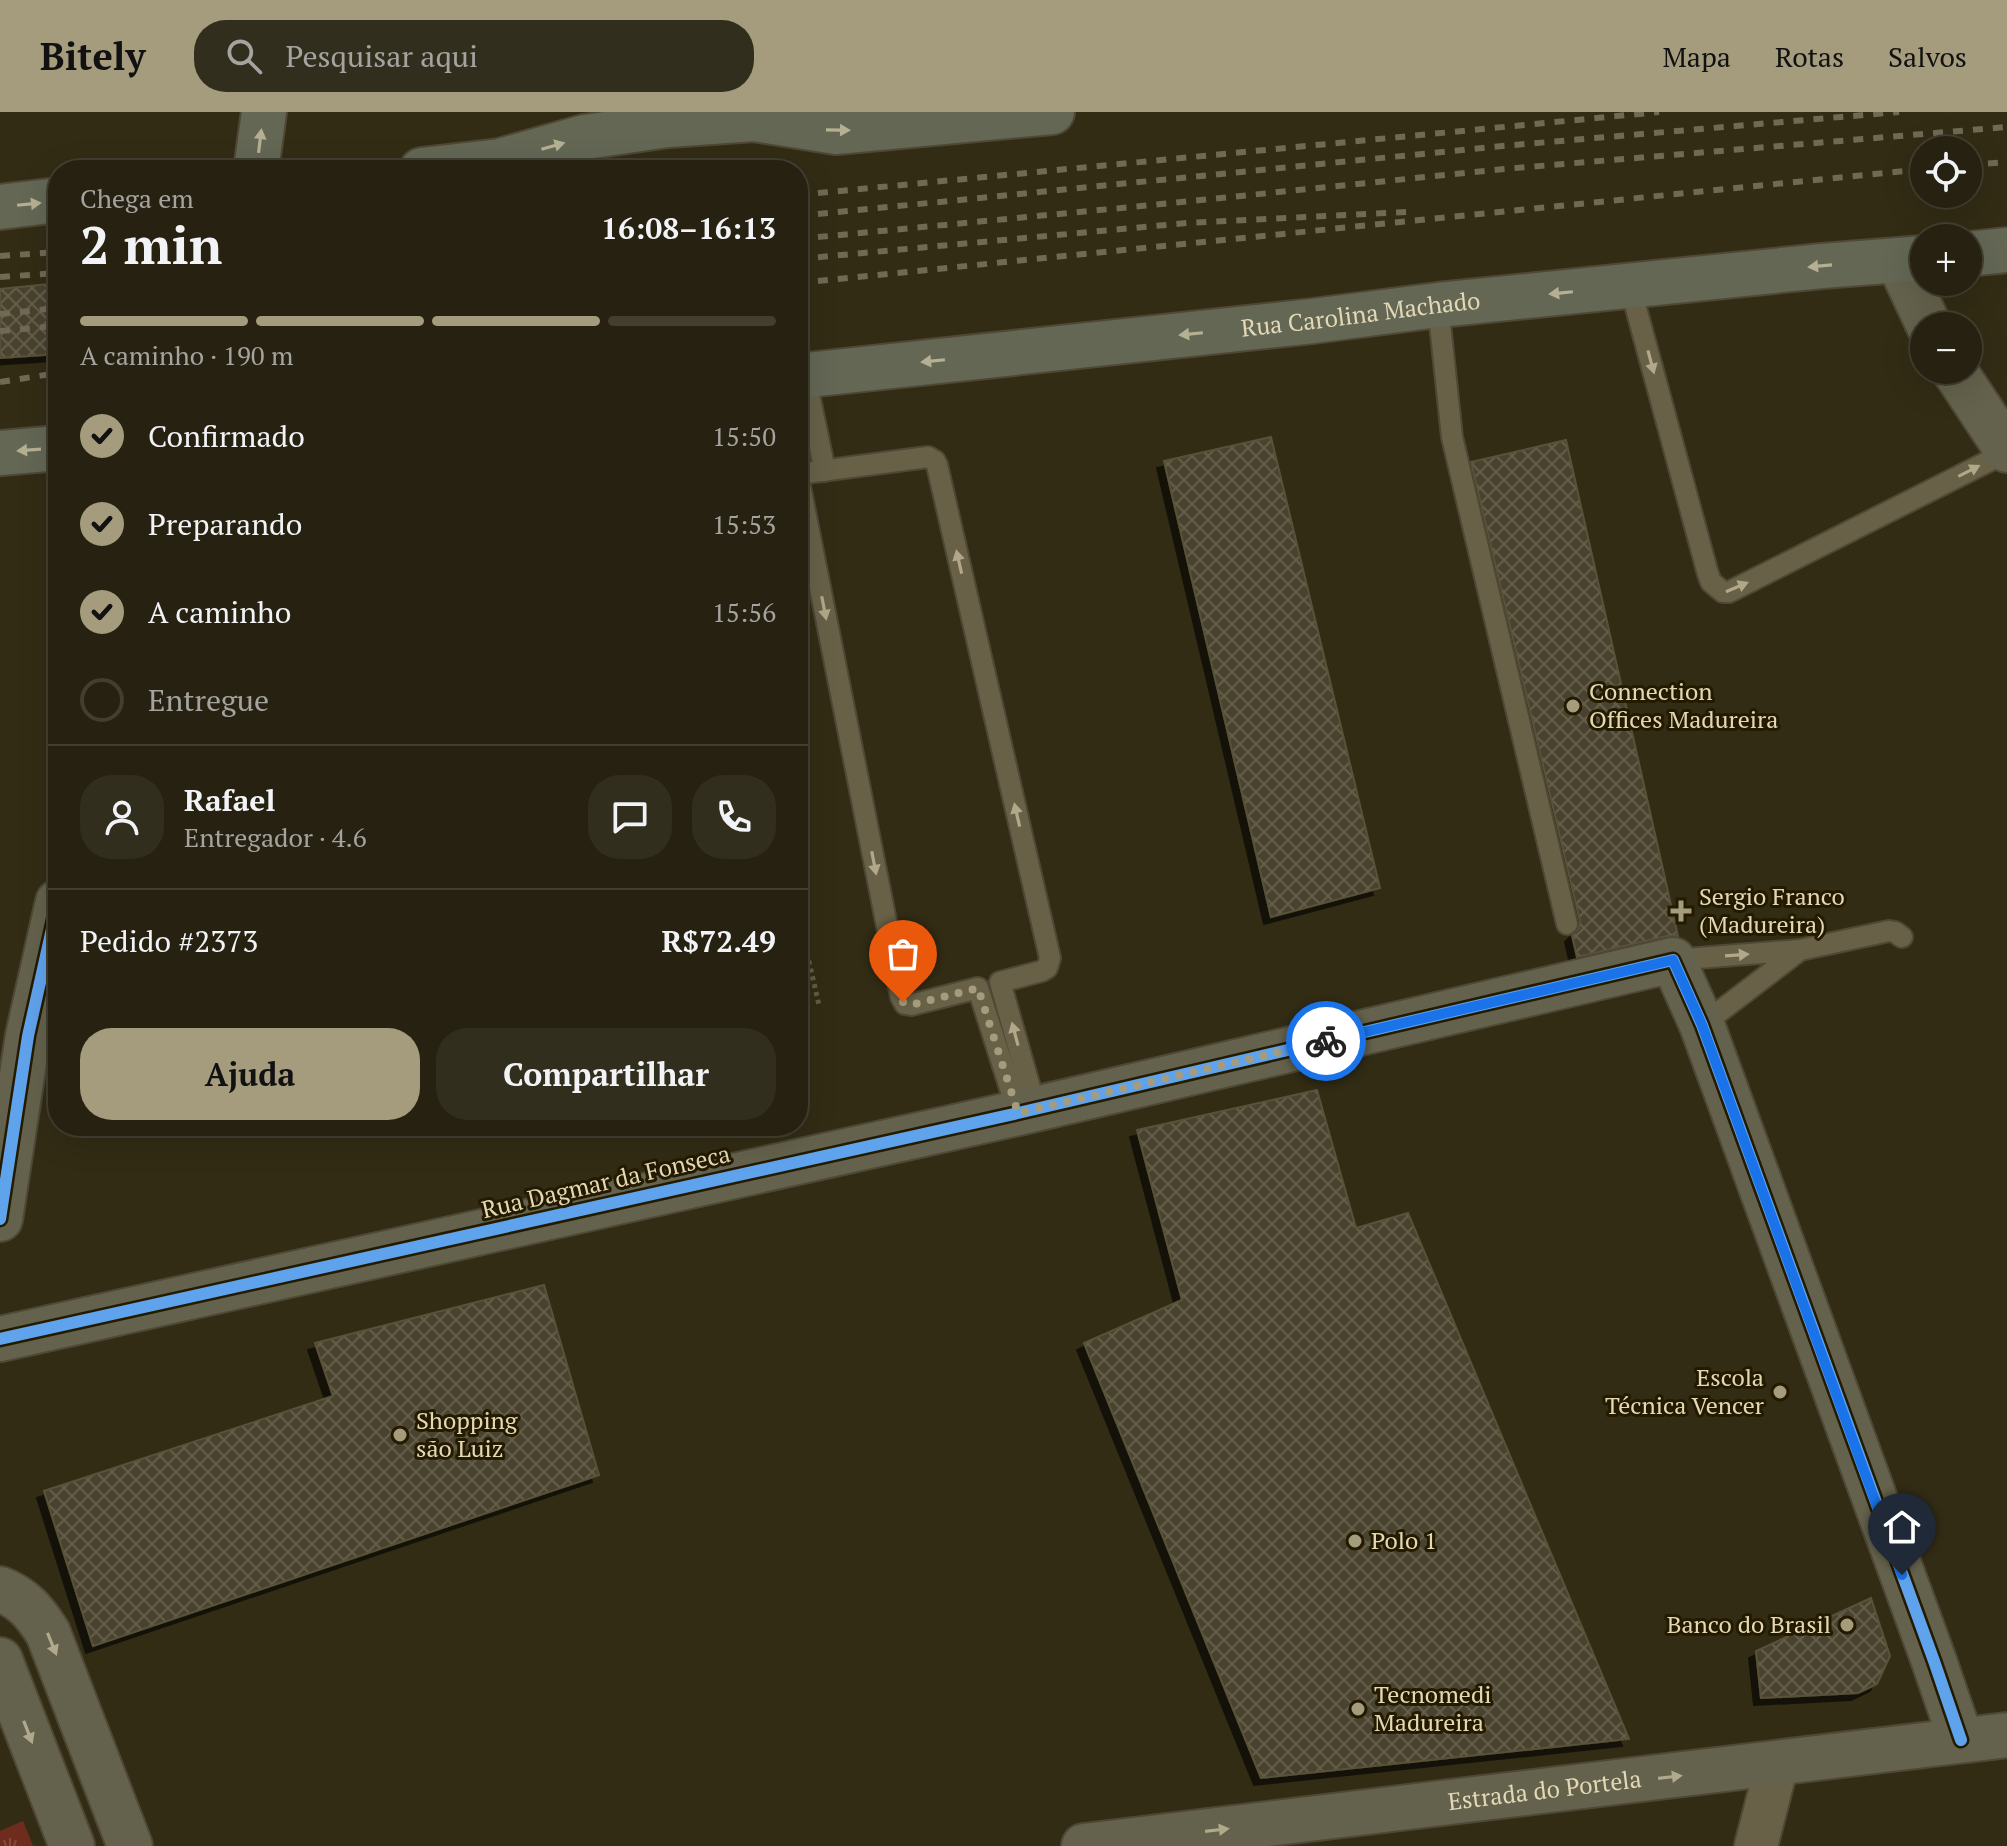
<!DOCTYPE html>
<html lang="pt">
<head>
<meta charset="utf-8">
<style>
	body { margin:0; font-family:"PT Serif",serif; background:#322e1e; color:#f1f3f6; height:100vh; display:flex; flex-direction:column; font-size:30px; white-space:nowrap }
	* { box-sizing:border-box; margin:0 }
	p { font-size:26px; color:#a4a39f }
	.icon { flex:none; width:44px; height:44px; fill:none; stroke:currentColor; stroke-width:2; stroke-linecap:round; stroke-linejoin:round }
	.map { position:relative; flex:1; overflow:hidden }
	.sheet { position:absolute; left:48px; top:48px; width:760px; height:976px; display:flex; flex-direction:column; background:#262110; border-radius:32px; box-shadow:0 8px 32px #0002,0 0 0 2px #423e30 }
	.sheet>* { flex:none }
	.buttons { position:absolute; left:1910px; top:24px; display:grid; gap:16px }
	.buttons a { display:grid; place-items:center; width:72px; height:72px; border-radius:50%; background:#262110; box-shadow:0 8px 32px #0002,0 0 0 2px #423e30; font-size:40px }
	.pin { position:absolute; display:grid; place-items:center; width:68px; height:68px; color:#fff; margin:-82px -34px; border-radius:50% 50% 50% 0; rotate:-45deg; box-shadow:0 0 8px #0007 }
	.pin .icon { rotate:45deg }
	.courier { position:absolute; display:grid; place-items:center; width:80px; height:80px; margin:-40px; border:6px solid #1a73e8; border-radius:50%; background:#fff; color:#222; box-shadow:0 2px 10px #0007 }
	.summary em { font-style:normal; font-weight:800 }
	.summary div { display:flex; flex-direction:column-reverse }
	.summary { display:flex; align-items:center; justify-content:space-between; height:136px; padding:0 32px }
	h1 { font-size:52px; font-weight:800; line-height:60px }
	.bar { display:grid; grid-template-columns:repeat(4,1fr); gap:12px 8px; align-content:center; height:96px; padding:0 32px }
	.bar i { height:10px; border-radius:6px; background:#423e30 }
	.bar .current { background:#a59c7d }
	.bar p { grid-column:span 4 }
	.line { display:flex; align-items:center; gap:20px; padding:0 32px; border-top:2px solid #423e30 }
	.line div { flex:1 }
	.round { display:grid; place-items:center; flex:none; width:84px; height:84px; border-radius:32px; background:#322e1e }
	ol { padding:0 32px; list-style:none }
	li { display:flex; align-items:center; gap:24px; height:88px }
	li p { margin-inline-start:auto }
	li .icon { padding:8px; border-radius:50%; background:#a59c7d; color:#111; stroke-width:4 }
	li:last-child { color:#a4a39f }
	li i { width:44px; height:44px; border:4px solid #423e30; border-radius:50% }
	.button { display:flex; gap:16px; margin-top:auto; padding:16px 32px }
	.button a { flex:1; height:92px; border-radius:32px; background:#a59c7d; color:#111; font-size:32px; font-weight:800; line-height:92px; text-align:center }
	.button a+a { background:#322e1e; color:#f1f3f6 }
	header { display:flex; align-items:center; gap:48px; box-sizing:border-box; height:112px; padding:0 40px; background:#a59c7d; color:#111 }
	header strong { font-size:38px }
	nav { display:flex; gap:44px; margin-inline-start:auto; font-size:28px }
	.search { width:560px; height:72px; background:#322e1e; display:flex; align-items:center; gap:20px; box-sizing:border-box; padding:0 28px; border-radius:32px; color:#a4a39f; font-size:30px }
	.map>svg:first-child { display:block }
	.grass { fill:url(#grass-tufts) }
	.building { fill:url(#building-cross-hatch); stroke:#595239; stroke-width:2; filter:url(#shadow) }
	.lines { fill:none; stroke-linecap:round; stroke-linejoin:round }
	.lane-casing { stroke:#4e4835; stroke-width:24 }
	.street-casing { stroke:#4e4835; stroke-width:46 }
	.secondary-casing { stroke:#4e4835; stroke-width:48 }
	.primary-casing { stroke:#4e4835; stroke-width:48 }
	.path { stroke:#625c46; stroke-width:5; stroke-dasharray:4 4; stroke-linecap:butt }
	.lane { stroke:#686148; stroke-width:20 }
	.street { stroke:#686148; stroke-width:42 }
	.secondary { stroke:#64624c; stroke-width:44 }
	.primary { stroke:#636754; stroke-width:44 }
	.rail { stroke:#706954; stroke-width:6; stroke-dasharray:10 10; stroke-linecap:butt }
	.cycleway-casing { stroke:#231a00; stroke-width:17 }
	.cycleway { stroke:#60a3ed; stroke-width:12 }
	.oneway { fill:#b6b093 }
	.oneway2 { fill:#b2a889 }
	.oneway3 { fill:#b0a98b }
	.done { stroke:#a59c7d; stroke-width:8; stroke-dasharray:0 14.4 }
	.route { stroke:#1a73e8; stroke-width:10 }
	.poi-dot { fill:#a59c7d; stroke:#231a00; stroke-width:3 }
	.labels { text-anchor:middle; stroke-width:6; stroke-linejoin:round; paint-order:stroke }
	.street-label { font-size:24px; fill:#e3d8b5; stroke:#231a00 }
	.poi-label { font-size:24px; fill:#e3d8b5; stroke:#231a00; text-anchor:start }
</style>
</head>
<body>
<header>
<strong>Bitely</strong>
<div class="search"><svg class="icon" aria-label="search" viewBox="0 0 24 24"><circle cx="10" cy="10" r="6"/><path d="M15 15l6 6"/></svg>Pesquisar aqui</div>
<nav><a>Mapa</a><a>Rotas</a><a>Salvos</a></nav>
</header>
<div class="map">
<svg width="2007" height="1734" viewBox="0 0 2007 1734">
	<defs>
		<pattern id="grass-tufts" width="24" height="20" patternUnits="userSpaceOnUse" patternTransform="scale(2)"><rect width="24" height="20" fill="#6f2c1e"/><path d="M3 7l-1-3M5 7V3M7 7l1-3M15 17l-1-3M17 17v-4M19 17l1-3" fill="none" stroke="#834a3c"/></pattern>
		<pattern id="building-cross-hatch" width="8" height="8" patternUnits="userSpaceOnUse" patternTransform="scale(2)"><rect width="8" height="8" fill="#49432d"/><path d="M0 0l8 8M0 8l8-8" fill="none" stroke="#635d49"/></pattern>
		<filter id="shadow"><feDropShadow dx="-7" dy="7" stdDeviation="0" flood-color="#0009"/></filter>
	</defs>
	<rect width="100%" height="100%" fill="#322c15"/>
	<path class="grass" d="M23 1709 33 1734H0V1719Z"/>
	<path class="building" d="M58 171V242L0 246V177Z
		M1271 325 1380 776 1271 805 1164 349Z
		M1566 328 1678 824H1667L1577 845 1572 823 1579 816 1580 809 1471 350Z
		M1317 978 1356 1116 1408 1101 1629 1627 1261 1666 1084 1231 1182 1188 1137 1018Z
		M544 1173 599 1363 93 1534 44 1379 333 1284 315 1231Z
		M1871 1486 1890 1544 1877 1572 1858 1581 1761 1586 1756 1539Z"/>
	<g class="lines">
		<defs>
			<path id="lane" d="M1630 174 1708 462 1711 470 1723 480H1729L2007 340
				M1438 193 1452 325 1567 812
				M805 263 825 359
				M798 362 928 345 935 349 937 353 1050 846 1047 856 1042 859 1000 870 1036 997
				M798 364 901 885 905 892 911 893 978 876 1018 1001
				M1673 848 1800 838 1889 819 1895 820 1902 825
				M1702 913 1800 838"/>
			<path id="street" d="M1756 1734 1777 1652"/>
			<g id="secondary">
				<path d="M1898 148 1929 214"/>
				<path d="M1954 258 2007 338"/>
				<path d="M0 1107 28 924 58 790"/>
				<path d="M0 1227 1018 1001 1673 848 1702 913 1934 1549 1961 1628"/>
				<path d="M0 1477C23 1486 35 1500 48 1521L130 1734"/>
				<path d="M0 1548 72 1734"/>
				<path id="s1" d="M1084 1734 2007 1623"/>
			</g>
			<g id="primary">
				<path d="M256 58 264 0"/>
				<path d="M422 58 500 49 585 25 668 13 754 7 836 20 1052 0"/>
				<path d="M0 95 58 88"/>
				<path d="M1968 142 2007 138"/>
				<path id="s2" d="M798 264 1313 209 1438 193 1822 154 1924 146"/>
				<path d="M0 341 58 336"/>
			</g>
		</defs>
		<use href="#lane" class="lane-casing"/>
		<use href="#street" class="street-casing"/>
		<use href="#secondary" class="secondary-casing"/>
		<use href="#primary" class="primary-casing"/>
		<path class="path" d="M798 802 819 893"/>
		<use href="#lane" class="lane"/>
		<use href="#street" class="street"/>
		<use href="#secondary" class="secondary"/>
		<use href="#primary" class="primary"/>
		<path class="rail" d="M1968 53 2007 50
			M798 83 1659 0
			M798 104 1502 34 1899 0
			M798 127 1152 93 1504 57 2007 15
			M0 144 58 140
			M798 147 1187 111 1408 100
			M0 165 58 161
			M798 171 1924 57
			M0 202 58 196
			M0 219 58 214
			M0 270 58 261"/>
		<defs>
			<path id="cycleway" d="M0 1107 28 924 58 790
				M0 1227 1018 1001 1673 848 1702 913 1934 1549 1961 1628"/>
		</defs>
		<use href="#cycleway" class="cycleway-casing"/>
		<use href="#cycleway" class="cycleway"/>
	</g>
	<defs><path id="oneway-solid" d="M-6-.8H1V-3.2L6.5 0L1 3.2V.8H-6Z" transform="scale(2)"/></defs>
	<g class="oneway">
		<use href="#oneway-solid" transform="translate(838 18) rotate(1)"/>
		<use href="#oneway-solid" transform="translate(260 29) rotate(-83)"/>
		<use href="#oneway-solid" transform="translate(553 34) rotate(-16)"/>
		<use href="#oneway-solid" transform="translate(29 92) rotate(-6)"/>
		<use href="#oneway-solid" transform="translate(1820 154) rotate(175)"/>
		<use href="#oneway-solid" transform="translate(1561 181) rotate(174)"/>
		<use href="#oneway-solid" transform="translate(1191 222) rotate(174)"/>
		<use href="#oneway-solid" transform="translate(933 249) rotate(174)"/>
		<use href="#oneway-solid" transform="translate(29 338) rotate(176)"/>
	</g>
	<g class="oneway2">
		<use href="#oneway-solid" transform="translate(1651 250) rotate(75)"/>
		<use href="#oneway-solid" transform="translate(1969 359) rotate(-27)"/>
		<use href="#oneway-solid" transform="translate(959 450) rotate(-103)"/>
		<use href="#oneway-solid" transform="translate(1737 475) rotate(-23)"/>
		<use href="#oneway-solid" transform="translate(824 496) rotate(79)"/>
		<use href="#oneway-solid" transform="translate(1017 703) rotate(-103)"/>
		<use href="#oneway-solid" transform="translate(874 751) rotate(79)"/>
		<use href="#oneway-solid" transform="translate(1737 843) rotate(-4)"/>
		<use href="#oneway-solid" transform="translate(1015 922) rotate(-105)"/>
	</g>
	<g class="oneway3">
		<use href="#oneway-solid" transform="translate(52 1532) rotate(68)"/>
		<use href="#oneway-solid" transform="translate(28 1620) rotate(69)"/>
		<use href="#oneway-solid" transform="translate(1670 1665) rotate(-7)"/>
		<use href="#oneway-solid" transform="translate(1217 1718) rotate(-7)"/>
	</g>
	<g class="lines">
		<path class="done" d="M903 890 911 893 978 876 1018 1001 1326 929"/>
		<path class="route" d="M1326 929 1673 848 1702 913 1902 1463"/>
	</g>
	<g class="poi-dot">
		<circle cx="1573" cy="594" r="8"/>
		<path d="M1677 787h8v8h8v8h-8v8h-8v-8h-8v-8h8z"/>
		<circle cx="1780" cy="1280" r="8"/>
		<circle cx="400" cy="1323" r="8"/>
		<circle cx="1355" cy="1429" r="8"/>
		<circle cx="1847" cy="1513" r="8"/>
		<circle cx="1358" cy="1597" r="8"/>
	</g>
	<g class="labels">
		<g class="street-label">
			<text dy="8" stroke="none"><textPath href="#s2" startOffset="566">Rua Carolina Machado</textPath></text>
			<text transform="translate(606 1070) rotate(-13)" y="8">Rua Dagmar da Fonseca</text>
			<text dy="8" stroke="none"><textPath href="#s1" startOffset="464">Estrada do Portela</textPath></text>
		</g>
		<g class="poi-label">
			<text x="1589" y="588">Connection<tspan x="1589" dy="28">Offices Madureira</tspan></text>
			<text x="1699" y="793">Sergio Franco<tspan x="1699" dy="28">(Madureira)</tspan></text>
			<text x="1764" y="1274" text-anchor="end">Escola<tspan x="1764" dy="28">Técnica Vencer</tspan></text>
			<text x="416" y="1317">Shopping<tspan x="416" dy="28">são Luiz</tspan></text>
			<text x="1371" y="1437">Polo 1</text>
			<text x="1831" y="1521" text-anchor="end">Banco do Brasil</text>
			<text x="1374" y="1591">Tecnomedi<tspan x="1374" dy="28">Madureira</tspan></text>
		</g>
	</g>
</svg>
<div class="buttons">
<a><svg class="icon" aria-label="locate" viewBox="0 0 24 24"><circle cx="12" cy="12" r="6"/><path d="M12 2v4M12 18v4M2 12h4M18 12h4"/></svg></a>
<a>+</a>
<a>−</a>
</div>
<div class="pin" style="left:903px;top:890px;background:#ea580c"><svg class="icon" aria-label="bag" viewBox="0 0 24 24"><path d="M5 8h14l-1 12H6zM9 8a3 3 0 0 1 6 0"/></svg></div>
<div class="pin" style="left:1902px;top:1463px;background:#1f2937"><svg class="icon" aria-label="home" viewBox="0 0 24 24"><path d="M3 11l9-7 9 7M6 9v11h12V9"/></svg></div>
<div class="courier" style="left:1326px;top:929px"><svg class="icon" aria-label="bike" viewBox="0 0 24 24"><circle cx="6" cy="16" r="4"/><circle cx="18" cy="16" r="4"/><path d="M6 16l4-8h5l3 8M10 8l3 8H6M13 5h3"/></svg></div>
<section class="sheet">
<div class="summary"><div><h1>2 min</h1><p>Chega em</p></div><em>16:08–16:13</em></div>
<div class="bar"><i class="current"></i><i class="current"></i><i class="current"></i><i></i><p>A caminho · 190 m</p></div>
<ol>
<li><svg class="icon" aria-label="check" viewBox="0 0 24 24"><path d="M5 12l5 5 9-10"/></svg>Confirmado<p>15:50</p></li>
<li><svg class="icon" aria-label="check" viewBox="0 0 24 24"><path d="M5 12l5 5 9-10"/></svg>Preparando<p>15:53</p></li>
<li><svg class="icon" aria-label="check" viewBox="0 0 24 24"><path d="M5 12l5 5 9-10"/></svg>A caminho<p>15:56</p></li>
<li><i></i>Entregue</li>
</ol>
<div class="line" style="height:144px"><a class="round"><svg class="icon" aria-label="person" viewBox="0 0 24 24"><circle cx="12" cy="8" r="4"/><path d="M4 21q1-7 8-7t8 7"/></svg></a><div><b>Rafael</b><p>Entregador · 4.6</p></div><a class="round"><svg class="icon" aria-label="chat" viewBox="0 0 24 24"><path d="M4 5h16v11H9l-5 4z"/></svg></a><a class="round"><svg class="icon" aria-label="phone" viewBox="0 0 24 24"><path d="M5 4h4l2 5-3 2q2 4 5 5l2-3 5 2v4C11 20 4 13 5 4z"/></svg></a></div>
<div class="line" style="height:104px"><div>Pedido #2373</div><b>R$72.49</b></div>
<div class="button"><a>Ajuda</a><a>Compartilhar</a></div>
</section>
</div>
</body>
</html>
